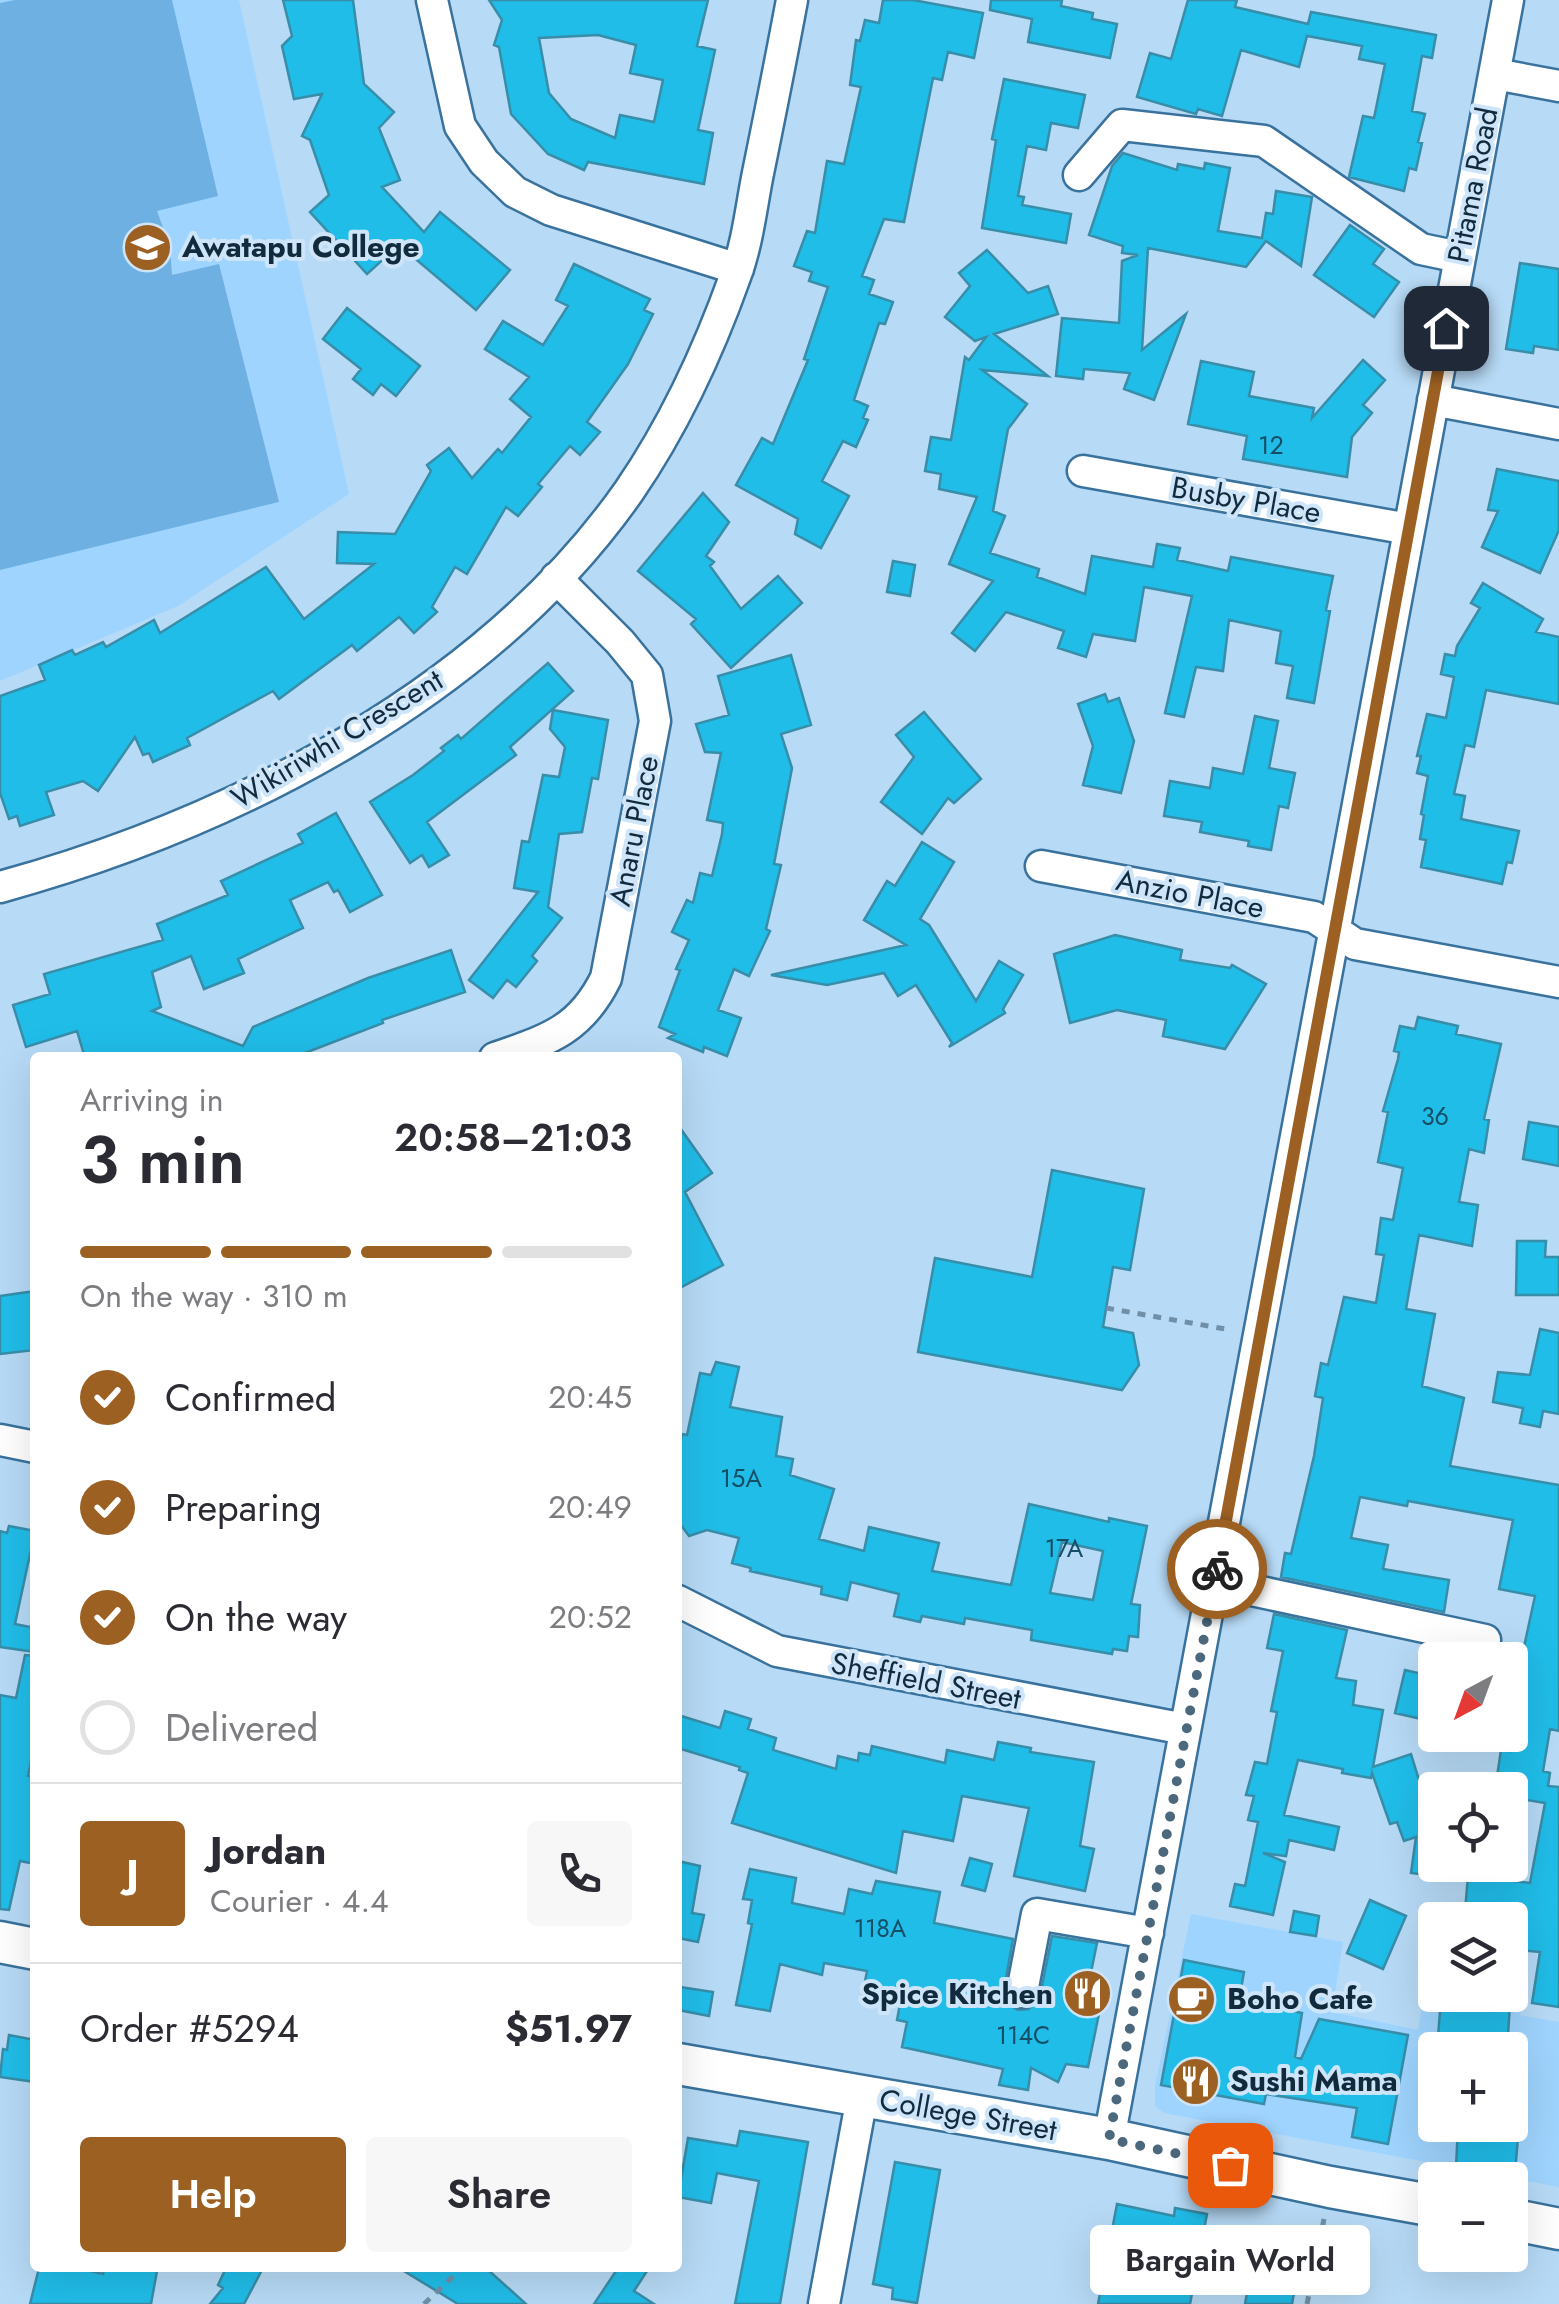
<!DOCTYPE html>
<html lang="en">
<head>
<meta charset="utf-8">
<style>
	body { margin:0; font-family:Jost,sans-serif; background:#f7f7f7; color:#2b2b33; height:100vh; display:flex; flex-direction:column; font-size:38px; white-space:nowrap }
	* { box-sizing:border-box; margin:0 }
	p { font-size:32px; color:#7c7c81 }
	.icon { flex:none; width:55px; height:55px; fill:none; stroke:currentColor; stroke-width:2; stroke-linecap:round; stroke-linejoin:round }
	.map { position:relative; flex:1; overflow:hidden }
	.side { position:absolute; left:30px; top:1052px; width:652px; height:1220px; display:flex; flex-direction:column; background:#fff; border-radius:10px; box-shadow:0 10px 40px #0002 }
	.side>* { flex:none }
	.needle { width:65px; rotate:221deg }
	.controls { position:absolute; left:1418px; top:1642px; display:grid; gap:20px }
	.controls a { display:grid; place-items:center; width:110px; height:110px; border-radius:10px; background:#fff; box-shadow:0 10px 40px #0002; font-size:50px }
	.pin { position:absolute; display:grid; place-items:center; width:85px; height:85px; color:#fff; margin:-42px; border-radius:20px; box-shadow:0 5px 15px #0006 }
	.courier { position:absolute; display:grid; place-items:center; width:100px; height:100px; margin:-50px; border:8px solid #9c6122; border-radius:50%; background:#fff; color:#222; box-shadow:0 2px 12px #0007 }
	.bubble { position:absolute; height:70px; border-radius:10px; background:#fff; box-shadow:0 10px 40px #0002; font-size:32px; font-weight:600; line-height:70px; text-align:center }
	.headline em { font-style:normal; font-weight:600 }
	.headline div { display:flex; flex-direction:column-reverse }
	.headline { display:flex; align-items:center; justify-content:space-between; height:170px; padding:0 50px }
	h1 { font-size:65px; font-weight:600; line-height:75px }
	.bar { display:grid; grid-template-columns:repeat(4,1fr); gap:15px 10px; align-content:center; height:120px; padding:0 50px }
	.bar i { height:12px; border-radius:8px; background:#e1e1e2 }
	.bar .active { background:#9c6122 }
	.bar p { grid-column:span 4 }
	.line { display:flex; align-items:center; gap:25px; padding:0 50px; border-top:2px solid #e1e1e2 }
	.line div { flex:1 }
	.round { display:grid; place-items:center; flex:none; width:105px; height:105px; border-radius:10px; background:#f7f7f7 }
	ol { padding:0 50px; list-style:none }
	li { display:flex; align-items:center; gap:30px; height:110px }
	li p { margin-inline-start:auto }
	li .icon { padding:10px; border-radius:50%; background:#9c6122; color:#fff; stroke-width:4 }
	li:last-child { color:#7c7c81 }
	li i { width:55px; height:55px; border:5px solid #e1e1e2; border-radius:50% }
	.action { display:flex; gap:20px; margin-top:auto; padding:20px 50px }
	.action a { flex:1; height:115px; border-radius:10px; background:#9c6122; color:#fff; font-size:40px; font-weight:600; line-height:115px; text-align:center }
	.action a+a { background:#f7f7f7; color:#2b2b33 }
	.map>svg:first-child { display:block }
	.built { fill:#9fd4fe; fill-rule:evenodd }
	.green { fill:#6fb0e2 }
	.building { fill:#20bde9; stroke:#388da9; stroke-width:2.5; fill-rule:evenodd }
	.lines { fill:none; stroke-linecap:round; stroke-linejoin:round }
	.minor-casing { stroke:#39729d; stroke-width:35 }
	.major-casing { stroke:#39729d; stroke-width:45 }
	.path { stroke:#7190a8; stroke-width:5; stroke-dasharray:8 8; stroke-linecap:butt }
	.minor { stroke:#fff; stroke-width:30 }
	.major { stroke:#fff; stroke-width:40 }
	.done { stroke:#4b687d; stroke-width:10; stroke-dasharray:0 18 }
	.route { stroke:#9c6122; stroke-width:12 }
	.labels { text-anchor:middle; stroke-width:8; stroke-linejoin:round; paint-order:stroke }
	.number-label { font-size:25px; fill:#154f67 }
	.street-label { font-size:30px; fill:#112a3c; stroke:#cee5f9 }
	.poi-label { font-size:30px; font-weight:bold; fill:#112a3c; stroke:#cee5f9; text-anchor:start }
</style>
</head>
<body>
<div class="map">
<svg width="1559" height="2304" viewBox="0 0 1559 2304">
	<rect width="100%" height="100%" fill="#b7daf6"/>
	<path class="built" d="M0 0H239L349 494 178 606 0 681Z
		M1191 1914 1343 1942 1332 2012 1418 2030 1429 1968 1435 1969V1995H1510V1977L1524 1979 1520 2015 1559 2022V2187L1164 2113 1155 2106V2086ZM1435 2050H1510V2125H1435Z"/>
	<path class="green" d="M15 0H172L218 196 157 211 170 247 172 275 219 264 279 502 0 570V3Z"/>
	<path class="building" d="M283 0H353L364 84 394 112 379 128 400 180 382 187 424 232 440 212 510 270 476 310 399 245 367 274 310 212 329 195 310 140 302 136 322 94 294 99 282 46 292 36Z
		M489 0H708L697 46 715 50 698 130 713 133 704 184 588 162 584 170 548 154 511 114 499 47 494 45 502 20ZM598 35 636 45 630 73 663 80 654 122 620 115 615 138 571 119 549 93 539 38Z
		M883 0H913L983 13 974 58 948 52 942 80 933 78 904 222 884 219 862 276 874 280 869 294 893 302 885 324 879 323 854 400 868 406 863 418 868 420 856 447 843 441 822 481 849 496 821 548 795 534 798 519 736 485 762 438 773 444 808 360 804 359 828 287 809 281 812 272 794 266 807 231 815 233 827 161 844 164 861 87 850 85 856 40 860 41 865 20 879 23Z
		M991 0H1062L1061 6 1093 13 1092 19 1117 24 1110 58 1028 42 1032 19 990 10Z
		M1188 0H1237L1235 7 1308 24 1311 12 1436 35 1432 58 1422 56 1412 111 1425 114 1418 142 1422 143 1416 170 1409 168 1404 191 1349 177 1363 116 1374 118 1385 64 1359 59 1362 46 1307 36 1299 67 1241 50 1222 116 1198 109 1196 114 1137 97 1150 53 1171 59Z
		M1004 79 1085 95 1078 128 1051 123 1046 150 1027 146 1018 196 1024 197 1022 205 1071 214 1066 243 982 228 996 140 992 139Z
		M1123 153 1177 170 1178 164 1204 169 1205 163 1230 168 1218 231 1262 238 1266 213 1273 214 1276 191 1312 197 1301 266 1266 241 1246 267 1148 248 1142 350 1186 314 1154 400 1124 389 1130 373 1084 369 1083 379 1056 376 1062 318 1119 323 1122 261 1138 255 1122 253 1123 246 1089 235 1112 166Z
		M1350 225 1384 249 1373 264 1399 282 1374 317 1314 275Z
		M987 250 1028 293 1048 286 1058 314 994 334 1048 376 982 370 1027 404 1008 429 993 511 1005 516 990 553 1039 569 1037 577 1085 594 1092 556 1153 567 1157 544 1180 548 1177 560 1228 571 1231 557 1333 576 1326 610 1330 611 1314 703 1287 698 1293 666 1276 663 1281 631 1229 620 1223 671 1196 667 1184 717 1165 713 1192 596 1144 587 1135 641 1093 634 1086 657 1058 648 1064 631 1006 612 975 651 952 633 993 581 949 564 977 497 939 489 941 474 925 471 931 437 951 440 965 357 969 360 986 337 975 341 945 317 970 286 959 273Z
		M1520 263 1559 269V350L1534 346 1533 353 1506 349Z
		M574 264 650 299 644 310 653 314 628 364 587 422 600 432 580 455 570 446 538 484 542 487 518 516 506 507 467 574 455 567 432 607 437 612 414 633 399 617 357 651 352 645 279 699 273 691 187 738 190 745 153 762 149 753 143 755 135 737 98 791 83 781 46 792 54 815 20 826 17 816 9 819 0 793V696L45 680 39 665 72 650 75 655 103 642 106 647 154 620 160 633 266 567 304 619 374 564 337 563 338 532 395 534 431 471 427 465 449 448 472 478 498 449 502 453 531 417 510 399 529 377 485 349 503 321 543 345 568 306 556 300Z
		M347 308 420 366 396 396 381 384 373 395 353 379 361 369 323 339Z
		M1363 360 1385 380 1363 405 1372 413 1352 437 1347 477 1243 459 1247 436 1188 424 1201 361 1254 372 1249 396 1314 408 1312 418Z
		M1497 469 1559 481V530L1540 573 1482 547 1498 511 1488 510Z
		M703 493 729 522 706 556 714 562 710 566 741 609 778 576 802 603 731 668 691 624 696 619 638 571Z
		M893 561 915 565 910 596 887 592Z
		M1483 583 1543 619 1536 632 1559 637V704L1486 690 1474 747 1465 745 1454 794 1465 796 1461 819 1519 831 1512 863 1507 862 1502 884 1421 867 1426 840 1420 839 1424 815 1421 814 1428 776 1417 773 1421 756H1417L1427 714 1446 718 1454 677 1441 674 1445 654 1455 656 1457 646 1480 608 1471 603Z
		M791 655 811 725 781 734 792 768 774 864 781 865 766 929 770 931 749 976 734 969 718 1010 741 1018 727 1056 704 1047 703 1052 668 1038 675 1034 659 1027 680 970 676 969 689 940 672 932 687 900 693 903 700 873 712 876 722 834 723 823 707 820 721 753 705 752 696 724 729 715 718 676Z
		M548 663 573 691 510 747 516 755 427 822 449 855 429 867 422 855 410 863 370 802 413 775 444 751 441 748 458 735 461 739Z
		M1105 694 1108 702 1119 698 1134 741 1121 793 1083 785 1093 746 1078 704Z
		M553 710 608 720 598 779 592 778 582 832 559 834 548 907 562 918 532 956 537 961 516 987 507 980 493 998 469 980 538 892 514 888 522 841 529 842 543 775 559 777 565 747 550 729Z
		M924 712 981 779 954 803 948 798 922 834 881 802 914 757 896 735Z
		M1255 716 1278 721 1269 768 1295 773 1288 808 1279 806 1271 850 1248 846 1249 841 1200 832 1202 822 1164 816 1170 781 1210 788 1213 768 1243 774Z
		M336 813 382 895 350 912 338 890 334 892 328 882 290 900 303 928 238 959 244 973 204 989 191 956 152 972 161 1007 152 1011 243 1046 253 1027 368 978 451 950 465 992 382 1020 383 1023 292 1058H85L77 1031 26 1047 13 1005 50 994 44 974 163 940 157 924 228 895 221 881 303 843 298 834Z
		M922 842 954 862 920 919 929 925 976 1001 999 961 1023 975 1003 1009 1005 1013 949 1047 952 1043 916 985 898 996 884 973 827 985 771 975 906 945 864 920 887 881 895 886Z
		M1115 935 1182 950 1180 960 1230 968 1232 965 1266 984 1225 1049 1163 1036 1166 1020 1117 1010 1070 1023 1054 954Z
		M1418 1017 1458 1026 1456 1034 1501 1044 1484 1119 1489 1120 1484 1153 1469 1149 1459 1202 1478 1205 1472 1246 1419 1235 1406 1309 1435 1314 1422 1386 1464 1398 1450 1466 1559 1485V1731L1550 1729 1543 1771 1550 1773 1548 1786 1559 1787V2007L1532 2003 1540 1952 1510 1949V1920L1471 1916 1472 1912 1465 1911 1468 1876 1530 1883 1545 1803 1510 1797V1790H1495L1501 1750 1510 1751V1692L1514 1693 1535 1596 1499 1589 1513 1520 1408 1501 1407 1506 1360 1497 1351 1538 1388 1545 1383 1569 1449 1580 1444 1612 1281 1577 1285 1553 1291 1554 1314 1456 1323 1398 1315 1396 1321 1363 1328 1365 1344 1297 1376 1303 1384 1255 1376 1254 1381 1218 1393 1220 1403 1168 1378 1162 1388 1112 1383 1111 1398 1059 1399 1052 1394 1051 1400 1026 1415 1029Z
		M1529 1122 1559 1127V1166L1523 1159Z
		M678 1125 712 1173 685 1192 723 1265 678 1289Z
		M1052 1170 1144 1189 1130 1270 1113 1267 1103 1327 1133 1333 1139 1365 1122 1390 918 1352 935 1258 1032 1277Z
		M1517 1241H1546L1545 1257H1559V1295H1516Z
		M35 1291V1350L0 1354V1296Z
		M1540 1329 1559 1333V1414L1543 1411 1540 1427 1520 1423 1523 1408 1493 1402 1498 1372 1530 1375Z
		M716 1362 739 1367 730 1407 782 1417 776 1456 793 1459 790 1475 834 1489 819 1539 864 1551 869 1527 939 1543 932 1571 1011 1585 1029 1504 1109 1522V1518L1147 1526 1131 1604 1140 1605 1138 1637 1129 1636 1127 1651 1113 1649 1112 1654 1031 1640 1032 1630 965 1618 964 1624 922 1616 920 1622 894 1616 899 1594 851 1582 847 1600 821 1594 822 1587 750 1571 751 1568 732 1563 739 1538 707 1530 689 1536 678 1521V1453L682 1434 687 1435 700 1373 711 1375ZM1062 1542 1103 1551 1093 1600 1050 1593Z
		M9 1526 35 1531 15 1624 35 1628V1652L0 1647V1531L7 1533Z
		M1274 1614 1347 1630 1336 1678 1356 1681 1353 1705 1383 1710 1373 1767 1411 1754 1423 1793 1435 1794V1876L1411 1873 1416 1837 1404 1841 1397 1822 1390 1824 1372 1773 1371 1778 1342 1773 1343 1769 1298 1760 1284 1815 1339 1827 1334 1850 1289 1840 1286 1856 1263 1853 1285 1862 1273 1915 1230 1906 1235 1884 1245 1886 1258 1822 1248 1820 1254 1796 1246 1795 1255 1762 1267 1764 1277 1712 1271 1711 1283 1651 1267 1648Z
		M25 1655 35 1656V1741L28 1776 35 1777V1864L20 1861 9 1910 0 1909V1695L16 1698Z
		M1405 1670 1435 1677V1702L1430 1721 1395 1713Z
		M725 1711 751 1719 748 1729 776 1738 773 1750 836 1769 838 1756 858 1761 859 1753 870 1755 872 1746 945 1763 947 1750 994 1760 998 1742 1031 1748 1030 1752 1094 1762 1080 1846 1094 1849 1085 1891 1014 1876 1029 1808 962 1796 953 1841 903 1831 896 1873 732 1823 748 1773 739 1770 740 1767 678 1748V1715L720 1728Z
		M970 1858 992 1864 985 1891 962 1885Z
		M678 1861 700 1866 692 1913 704 1915 698 1942 678 1938Z
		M750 1869 796 1878 792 1903 844 1914 849 1889 872 1894 876 1881 940 1892 934 1923 1013 1939 1004 1989 1009 2005 1018 2010 1029 2009 1040 1996 1052 1936 1097 1943 1090 1977 1106 1980 1088 2067 1066 2064 1058 2082 1031 2068 1028 2090 999 2085 1003 2069 902 2047 907 2022 897 2020 900 2004 862 1997 867 1971 824 1963 822 1975 780 1964 770 2011 736 2005 752 1924 748 1923 752 1900 743 1899Z
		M1370 1900 1406 1916 1383 1969 1347 1953Z
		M1294 1911 1319 1916 1316 1936 1290 1932Z
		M1184 1960 1244 1972 1239 2000 1302 2013 1295 2057 1301 2059 1319 2019 1408 2035 1388 2144 1352 2137 1357 2108 1266 2094 1264 2104 1161 2085Z
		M680 1987 713 1992 709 2016 678 2010Z
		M1441 1999 1510 2004 1507 2050H1437Z
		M9 2035 35 2040V2082L0 2077 3 2049 7 2050Z
		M1458 2125H1519L1515 2173 1456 2168Z
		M740 2131 808 2142 780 2304H735L759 2181 717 2173 711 2203 678 2197 688 2138 737 2146Z
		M895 2162 940 2170 917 2303 892 2299 893 2288 873 2284Z
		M1117 2204 1174 2216 1175 2208 1207 2214 1190 2304H1098Z
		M1257 2237 1302 2248 1292 2304H1245Z
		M39 2268H78L103 2274 104 2268 157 2271 151 2304H30Z
		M226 2268H263L244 2304H210L223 2288 218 2285Z
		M399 2268H486L526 2304H458Z
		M618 2268H649L634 2291 654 2304H594Z"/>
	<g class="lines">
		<defs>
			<path id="minor" d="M432 0 460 126 484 162 515 192 551 210 738 269
				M1495 74 1559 86
				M1079 175 1122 125 1264 141 1421 249 1459 257
				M1433 400 1559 424
				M1083 471 1409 529
				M1041 866 1314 917 1355 944 1559 982
				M0 887C233 823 487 694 629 491 675 424 709 350 736 274 747 244 751 210 757 178 769 119 781 59 792 0
				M495 1058C547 1040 580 1031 606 978L655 721 647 675 620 642 556 578
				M0 1440 35 1447
				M1214 1582 1485 1640
				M678 1601 777 1651 1185 1729
				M1022 1992 1037 1914 1148 1933
				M1109 2139 1508 0
				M824 2304 862 2097"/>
			<path id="major" d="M0 1942 35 1949
				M678 2064 1109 2139 1330 2187 1435 2206
				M1510 2219 1559 2229"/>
		</defs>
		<use href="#minor" class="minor-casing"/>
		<use href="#major" class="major-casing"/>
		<path class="path" d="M1106 1308 1231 1330
			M424 2304 462 2268
			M1307 2304 1324 2219"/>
		<use href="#minor" class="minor"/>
		<use href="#major" class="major"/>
	</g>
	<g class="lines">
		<path class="done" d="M1217 1569 1109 2139 1230 2165"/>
		<path class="route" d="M1217 1569 1446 328"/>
	</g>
	<defs>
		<symbol id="school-disc" viewBox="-11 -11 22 22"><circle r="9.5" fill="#9c6122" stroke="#cee5f9"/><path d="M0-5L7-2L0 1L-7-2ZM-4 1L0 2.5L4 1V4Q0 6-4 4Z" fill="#fff"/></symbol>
		<symbol id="restaurant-disc" viewBox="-11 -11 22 22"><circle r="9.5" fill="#9c6122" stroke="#cee5f9"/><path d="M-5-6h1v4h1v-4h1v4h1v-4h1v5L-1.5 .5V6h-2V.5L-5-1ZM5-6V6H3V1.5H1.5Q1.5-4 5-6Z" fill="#fff"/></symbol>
		<symbol id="cafe-disc" viewBox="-11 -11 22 22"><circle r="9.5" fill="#9c6122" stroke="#cee5f9"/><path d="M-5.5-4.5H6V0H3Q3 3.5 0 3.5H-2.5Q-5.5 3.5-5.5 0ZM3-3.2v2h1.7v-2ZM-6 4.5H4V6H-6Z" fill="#fff"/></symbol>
	</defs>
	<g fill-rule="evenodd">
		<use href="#school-disc" x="120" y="220" width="55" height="55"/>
		<use href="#restaurant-disc" x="1060" y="1966" width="55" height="55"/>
		<use href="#cafe-disc" x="1164" y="1972" width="55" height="55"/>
		<use href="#restaurant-disc" x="1168" y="2054" width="55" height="55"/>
	</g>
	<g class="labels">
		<g class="number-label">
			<text x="1271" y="454">12</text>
			<text x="1435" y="1125">36</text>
			<text x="741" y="1487">15A</text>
			<text x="1064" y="1557">17A</text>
			<text x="880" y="1937">118A</text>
			<text x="1023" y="2044">114C</text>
		</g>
		<g class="street-label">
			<text transform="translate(1473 185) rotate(-79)" y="10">Pitama Road</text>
			<text transform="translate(1246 500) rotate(10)" y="10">Busby Place</text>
			<text transform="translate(337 739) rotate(-31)" y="10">Wikiriwhi Crescent</text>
			<text transform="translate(634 831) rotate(-79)" y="10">Anaru Place</text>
			<text transform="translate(1190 894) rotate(11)" y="10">Anzio Place</text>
			<text transform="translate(926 1681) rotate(11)" y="10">Sheffield Street</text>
			<text transform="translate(968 2115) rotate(10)" y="10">College Street</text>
		</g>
		<g class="poi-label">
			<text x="182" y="257">Awatapu College</text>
			<text x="1053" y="2004" text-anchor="end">Spice Kitchen</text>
			<text x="1227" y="2009">Boho Cafe</text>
			<text x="1230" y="2091">Sushi Mama</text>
		</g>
	</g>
</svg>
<div class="controls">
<a><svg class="needle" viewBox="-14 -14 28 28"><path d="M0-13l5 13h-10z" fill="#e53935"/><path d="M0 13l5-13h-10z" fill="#7c7c81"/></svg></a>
<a><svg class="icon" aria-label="locate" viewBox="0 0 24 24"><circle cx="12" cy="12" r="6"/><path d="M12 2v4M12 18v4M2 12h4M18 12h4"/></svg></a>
<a><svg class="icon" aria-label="layers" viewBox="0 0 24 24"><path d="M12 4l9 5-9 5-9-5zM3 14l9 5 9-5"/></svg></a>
<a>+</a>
<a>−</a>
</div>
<div class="pin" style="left:1230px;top:2165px;background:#ea580c"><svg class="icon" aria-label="bag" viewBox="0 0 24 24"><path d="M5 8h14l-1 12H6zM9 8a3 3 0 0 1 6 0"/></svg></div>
<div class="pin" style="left:1446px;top:328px;background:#1f2937"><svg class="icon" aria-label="home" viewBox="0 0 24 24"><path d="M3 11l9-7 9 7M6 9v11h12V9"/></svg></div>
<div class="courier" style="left:1217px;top:1569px"><svg class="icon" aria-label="bike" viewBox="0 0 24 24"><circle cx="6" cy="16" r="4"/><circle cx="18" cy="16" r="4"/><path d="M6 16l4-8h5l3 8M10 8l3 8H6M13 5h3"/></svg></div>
<div class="bubble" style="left:1090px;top:2225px;width:280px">Bargain World</div>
<section class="side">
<div class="headline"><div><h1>3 min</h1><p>Arriving in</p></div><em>20:58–21:03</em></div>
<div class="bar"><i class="active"></i><i class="active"></i><i class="active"></i><i></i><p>On the way · 310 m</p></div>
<ol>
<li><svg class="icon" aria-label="check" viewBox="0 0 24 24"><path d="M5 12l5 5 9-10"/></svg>Confirmed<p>20:45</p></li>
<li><svg class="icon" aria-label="check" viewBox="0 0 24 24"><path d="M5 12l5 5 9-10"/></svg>Preparing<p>20:49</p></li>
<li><svg class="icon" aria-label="check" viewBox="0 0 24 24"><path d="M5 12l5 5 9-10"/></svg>On the way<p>20:52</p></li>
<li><i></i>Delivered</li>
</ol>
<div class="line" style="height:180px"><b class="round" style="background:#9c6122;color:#fff">J</b><div><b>Jordan</b><p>Courier · 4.4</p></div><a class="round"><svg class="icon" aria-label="phone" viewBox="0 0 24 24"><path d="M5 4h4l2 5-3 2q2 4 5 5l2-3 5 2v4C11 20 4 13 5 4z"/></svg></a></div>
<div class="line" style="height:130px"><div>Order #5294</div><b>$51.97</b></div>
<div class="action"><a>Help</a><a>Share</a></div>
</section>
</div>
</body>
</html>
